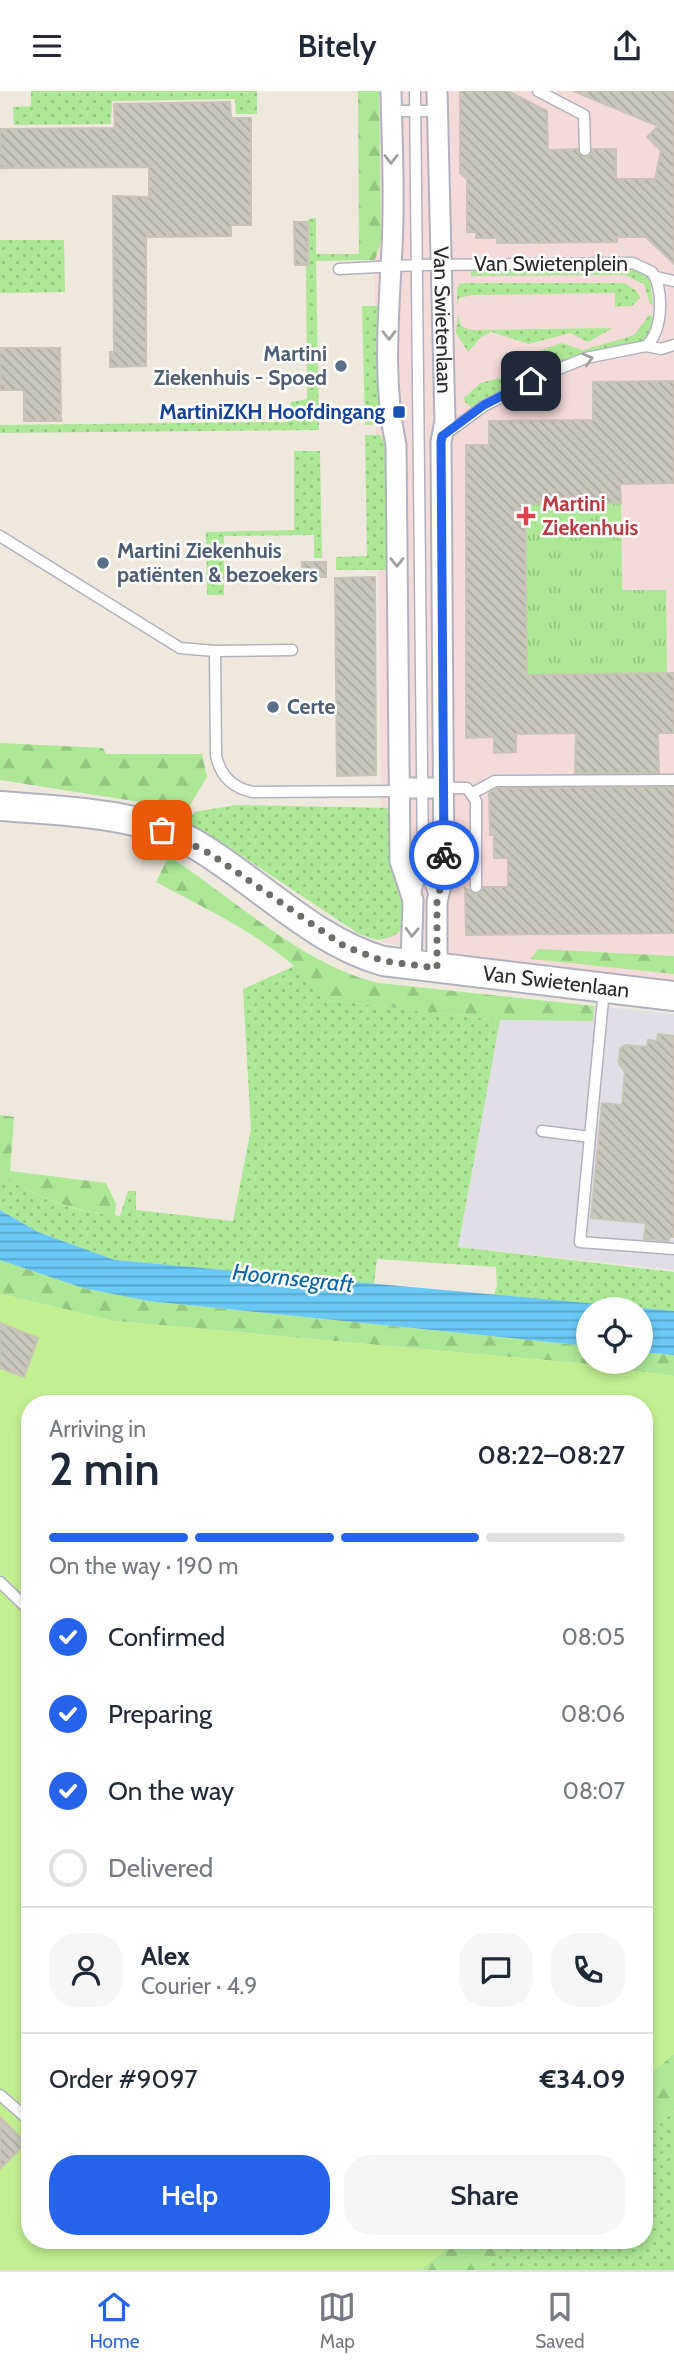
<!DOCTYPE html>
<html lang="en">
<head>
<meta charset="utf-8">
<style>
	body { margin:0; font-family:Cabin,sans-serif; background:#f6f6f7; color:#1f2937; height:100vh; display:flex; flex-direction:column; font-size:26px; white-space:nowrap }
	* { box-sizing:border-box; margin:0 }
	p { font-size:23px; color:#747a83 }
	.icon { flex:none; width:38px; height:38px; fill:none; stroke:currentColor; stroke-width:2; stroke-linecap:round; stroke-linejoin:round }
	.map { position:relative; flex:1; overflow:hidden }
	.sheet { position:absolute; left:21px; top:1304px; width:632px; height:854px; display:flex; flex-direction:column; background:#fff; border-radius:28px; box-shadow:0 4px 10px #0003 }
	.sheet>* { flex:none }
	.tools { position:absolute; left:576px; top:1206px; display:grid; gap:14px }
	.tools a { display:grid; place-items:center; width:77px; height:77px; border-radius:50%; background:#fff; box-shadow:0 4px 10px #0003; font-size:35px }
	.pin { position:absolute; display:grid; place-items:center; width:60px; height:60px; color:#fff; margin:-30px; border-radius:14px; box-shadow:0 4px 10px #0006 }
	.courier { position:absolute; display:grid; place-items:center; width:70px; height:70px; margin:-35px; border:5px solid #2563eb; border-radius:50%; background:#fff; color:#222; box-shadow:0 2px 9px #0007 }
	.headline em { font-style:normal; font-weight:600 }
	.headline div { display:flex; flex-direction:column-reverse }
	.headline { display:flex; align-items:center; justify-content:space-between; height:119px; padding:0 28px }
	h1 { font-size:46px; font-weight:600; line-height:52px }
	.bar { display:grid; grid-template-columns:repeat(4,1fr); gap:10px 7px; align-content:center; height:84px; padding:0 28px }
	.bar i { height:9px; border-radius:5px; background:#e0e1e3 }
	.bar .current { background:#2563eb }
	.bar p { grid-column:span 4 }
	.line { display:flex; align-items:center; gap:18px; padding:0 28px; border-top:2px solid #e0e1e3 }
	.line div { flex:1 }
	.round { display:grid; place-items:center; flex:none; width:74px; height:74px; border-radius:28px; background:#f6f6f7 }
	ol { padding:0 28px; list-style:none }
	li { display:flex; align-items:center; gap:21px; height:77px }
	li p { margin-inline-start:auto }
	li .icon { padding:7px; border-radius:50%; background:#2563eb; color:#fff; stroke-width:4 }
	li:last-child { color:#747a83 }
	li i { width:38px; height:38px; border:4px solid #e0e1e3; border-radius:50% }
	.action { display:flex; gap:14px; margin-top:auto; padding:14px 28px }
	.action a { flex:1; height:80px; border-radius:28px; background:#2563eb; color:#fff; font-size:28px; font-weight:600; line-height:80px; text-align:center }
	.action a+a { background:#f6f6f7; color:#1f2937 }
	header { display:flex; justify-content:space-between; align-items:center; height:91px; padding:0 28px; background:#fff; font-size:32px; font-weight:600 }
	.tabs { display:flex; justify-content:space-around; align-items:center; height:98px; border-top:2px solid #e0e1e3; background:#fff; font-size:19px; color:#747a83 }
	.tabs a { display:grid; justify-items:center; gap:4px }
	.tabs .current { color:#2563eb }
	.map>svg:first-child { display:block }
	.industrial { fill:#e1dee6 }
	.medical { fill:#f5dada }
	.grass { fill:url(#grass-dots) }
	.forest { fill:url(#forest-firs) }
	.park { fill:url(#park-tufts) }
	.pitch { fill:#c2f091 }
	.water { fill:url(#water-rules) }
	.building { fill:url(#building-back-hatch); stroke:#cac4b6; stroke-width:2 }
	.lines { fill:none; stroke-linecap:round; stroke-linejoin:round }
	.lane-casing { stroke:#b1b2c0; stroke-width:13 }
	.street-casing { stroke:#b1b2c0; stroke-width:23 }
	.secondary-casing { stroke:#b1b2c0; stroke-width:32 }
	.lane { stroke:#fff; stroke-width:10 }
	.street { stroke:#fff; stroke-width:19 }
	.secondary { stroke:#fff; stroke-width:28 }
	.oneway { stroke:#a0a0a0 }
	.done { stroke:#6f6d69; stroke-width:7; stroke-dasharray:0 12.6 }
	.route { stroke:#2563eb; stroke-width:9 }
	.service-dot { fill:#5c6f8a; stroke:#fff; stroke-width:2.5 }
	.transit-dot { fill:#1a4fb4; stroke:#fff; stroke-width:2.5 }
	.health-dot { fill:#e0444e; stroke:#fff; stroke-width:2.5 }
	.labels { text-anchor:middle; stroke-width:5; stroke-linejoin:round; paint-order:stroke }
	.street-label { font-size:21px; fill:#2b2b2b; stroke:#fff }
	.service-label { font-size:21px; font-weight:bold; fill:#4e5e75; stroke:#fff; text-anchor:start }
	.transit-label { font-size:21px; font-weight:bold; fill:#164399; stroke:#fff; text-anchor:end }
	.health-label { font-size:21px; font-weight:bold; fill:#be3a42; stroke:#fff; text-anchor:start }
	.water-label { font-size:23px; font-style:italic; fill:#0565a6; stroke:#fff }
</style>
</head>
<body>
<header><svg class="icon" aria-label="menu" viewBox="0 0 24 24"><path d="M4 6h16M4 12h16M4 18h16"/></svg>Bitely<svg class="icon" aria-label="share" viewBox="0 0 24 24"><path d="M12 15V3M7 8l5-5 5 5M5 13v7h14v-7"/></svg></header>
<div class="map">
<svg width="674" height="2179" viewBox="0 0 674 2179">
	<defs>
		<pattern id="grass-dots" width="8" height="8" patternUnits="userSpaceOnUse" patternTransform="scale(1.75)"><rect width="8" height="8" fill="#ade896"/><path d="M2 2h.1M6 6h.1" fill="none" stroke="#95c781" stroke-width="1.8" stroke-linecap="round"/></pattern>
		<pattern id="forest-firs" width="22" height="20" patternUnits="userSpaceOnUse" patternTransform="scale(1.75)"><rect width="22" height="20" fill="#ade896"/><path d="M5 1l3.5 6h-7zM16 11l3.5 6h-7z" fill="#95c781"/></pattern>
		<pattern id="park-tufts" width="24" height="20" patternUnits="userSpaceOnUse" patternTransform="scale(1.75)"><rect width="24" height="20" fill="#ade896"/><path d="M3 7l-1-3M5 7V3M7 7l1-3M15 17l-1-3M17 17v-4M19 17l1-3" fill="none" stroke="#95c781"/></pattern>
		<pattern id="water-rules" width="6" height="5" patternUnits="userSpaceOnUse" patternTransform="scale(1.75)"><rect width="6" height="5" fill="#6ac9f6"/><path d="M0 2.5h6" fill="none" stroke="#57a3c7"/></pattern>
		<pattern id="building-back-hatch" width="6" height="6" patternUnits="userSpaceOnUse" patternTransform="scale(1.75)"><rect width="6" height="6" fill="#c9c6bb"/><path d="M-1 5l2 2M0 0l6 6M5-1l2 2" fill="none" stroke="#adaaa1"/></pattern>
	</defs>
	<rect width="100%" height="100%" fill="#eee8dd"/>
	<path class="industrial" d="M594 915 674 923V1179L458 1156 500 929 592 930Z"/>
	<path class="medical" d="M372 0H674V895L383 851Z"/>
	<path class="grass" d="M31 0H257V23H236L235 8 112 10 111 33 14 34 13 16 31 15Z
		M316 127V163H359L362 169 316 170 319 339 0 342V334L287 331 291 311 307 308 306 174 309 173 308 128Z
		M0 149H64L65 201 0 202Z
		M637 178 650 188 653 214 650 213 644 193 624 184 471 185V179Z
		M461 192H624L637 200 640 207 632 215 615 216V202L472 204 459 207 457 215V196Z
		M362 215H379L380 333 365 334Z
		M458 223 461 235 470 239 613 237 588 251 570 242 529 253 492 241 481 246 468 261 456 242Z
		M650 223C658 231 650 246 640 252 579 265 525 282 472 317L465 311 464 307 480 292 512 284 527 264 562 252 583 259 628 246 635 243Z
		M365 344H380L386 355 387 479H336V466L367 465Z
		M294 360H320L322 467H314V444L224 445V504H207L206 441 294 439Z
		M236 714 390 717C395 744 411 809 404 833 401 844 387 848 377 849L359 843 230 757 188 734 194 721Z
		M297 874 328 909 500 929 458 1156 674 1181V1220L494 1204 497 1194 496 1176 377 1168 374 1193 115 1169 38 1141 0 1119V1082C36 1108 76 1121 120 1125L128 1100H136V1119L233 1130 251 1038 243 898Z
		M674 2020V2179H480L515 2149H644V2045Z"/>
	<path class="forest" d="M358 0H379L381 149 375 169H362L359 163Z
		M0 652 103 657 106 663H202L207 686 186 721 153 713 0 689Z
		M169 765C234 808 303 874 379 892L594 915 593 930 500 929 328 909C277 850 223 827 156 791Z
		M538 858 674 865V883L531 868Z
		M0 1024 14 1026 10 1080 106 1092 116 1113 115 1125C72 1118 36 1108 0 1082Z
		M0 1169 83 1197 148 1210 588 1255V1270H640L641 1261 674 1264V1285L577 1272 115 1230 0 1203Z
		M674 1963V2020L644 2045V1988Z
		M456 2149H515L480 2179H421Z"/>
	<path class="park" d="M621 412 622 499H666L667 582 527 584 525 413Z"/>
	<path class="pitch" d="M0 1203 115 1230 577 1272 674 1285V1963L644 1988V1312H30V2149H456L421 2179H0Z"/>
	<path class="water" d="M0 1119 38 1141 115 1169 674 1220V1264L641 1261 640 1218H588V1255L148 1210 83 1197 0 1169Z"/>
	<path class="building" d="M460 0H508L547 20 548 59 578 58 585 66 589 65 592 58H616V88H655L661 60 647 46 658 35 573 0H674V173L646 146H617V151L497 152V147H476V141H467V88L460 82Z
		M230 11 231 27H251V134H231V145L146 146V275L110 276V261H114L113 105 149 106V76L0 77V38L115 37 114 13Z
		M294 131H308V174H295Z
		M0 257H60L61 330H24V299H0Z
		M674 290V392L620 393 621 412 525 413 527 584 674 582V642H658L659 682H575L576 642 516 643V661L494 662V646L466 647V354H489V330L593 329V291Z
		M302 471H326V486H303Z
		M375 486 376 684 337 685 335 487Z
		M674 696V842L466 844 465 797 477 803 483 796H508V767H494V744H490L489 702 497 697Z
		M658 943 674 945V1146H669V1150L644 1148 646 1132 591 1127 602 1012 622 1014 625 981 619 973 620 958 625 954 647 956 648 949 657 950Z
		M0 1232 38 1247 24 1286 0 1277Z
		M0 2026 26 2052 0 2078Z"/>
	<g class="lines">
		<defs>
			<path id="lane" d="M415 0 423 773 415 802
				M538 0 584 24 585 59
				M391 20H438
				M339 178 417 174 633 172 652 181C664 199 663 240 646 255L586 267 546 283 484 315 443 345
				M656 186 674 190
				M646 255 661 258 674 254
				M0 445 180 557 215 560 216 664C220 684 232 697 253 701L399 700
				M215 560 292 559
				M443 697H467L476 710V796
				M473 702 495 690 674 689
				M423 773 435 805
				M604 898 580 1151 674 1158
				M542 1040 590 1046
				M0 1491 30 1520
				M0 2004 30 2030"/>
			<g id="street">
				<path d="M391 0C392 52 395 104 392 156 389 221 382 291 396 354L400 770 413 809 411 873"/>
				<path id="s1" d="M437 0 445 330 441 351 444 781 437 811V877"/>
				<path d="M399 697H443"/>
			</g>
			<g id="secondary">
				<path id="s2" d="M0 715C63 720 137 721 193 752 257 789 311 849 383 870L674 905"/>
			</g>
		</defs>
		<use href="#lane" class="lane-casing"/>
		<use href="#street" class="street-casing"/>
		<use href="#secondary" class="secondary-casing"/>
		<use href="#lane" class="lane"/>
		<use href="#street" class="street"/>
		<use href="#secondary" class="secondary"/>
	</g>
	<defs><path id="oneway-chevron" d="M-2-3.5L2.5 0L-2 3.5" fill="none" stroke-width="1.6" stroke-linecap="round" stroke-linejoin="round" transform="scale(1.75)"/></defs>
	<g class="oneway">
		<use href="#oneway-chevron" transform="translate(391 68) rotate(90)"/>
		<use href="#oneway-chevron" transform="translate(389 244) rotate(89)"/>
		<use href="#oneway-chevron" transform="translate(588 268) rotate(-15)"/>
		<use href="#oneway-chevron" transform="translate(397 471) rotate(89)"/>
		<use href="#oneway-chevron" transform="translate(412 841) rotate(92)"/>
	</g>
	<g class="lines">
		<path class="done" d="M162 739 209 762 344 855 383 870 437 877V811L444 781V764"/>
		<path class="route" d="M444 764 441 351 442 345 484 314 531 290"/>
	</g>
	<g class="service-dot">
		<circle cx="341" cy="275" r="7"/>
		<circle cx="103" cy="472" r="7"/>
		<circle cx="273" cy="616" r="7"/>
	</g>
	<rect class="transit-dot" x="392" y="314" width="14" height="14" rx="3.5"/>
	<path class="health-dot" d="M522.5 414.5h7v7h7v7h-7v7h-7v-7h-7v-7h7z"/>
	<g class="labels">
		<g class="street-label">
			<text x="551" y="180">Van Swietenplein</text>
			<text dy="7" stroke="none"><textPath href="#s1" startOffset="229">Van Swietenlaan</textPath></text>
			<text dy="7" stroke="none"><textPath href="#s2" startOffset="597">Van Swietenlaan</textPath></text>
		</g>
		<g class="service-label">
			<text x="327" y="270" text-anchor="end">Martini<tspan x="327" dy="24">Ziekenhuis - Spoed</tspan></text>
			<text x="117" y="467">Martini Ziekenhuis<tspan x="117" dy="24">patiënten &amp; bezoekers</tspan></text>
			<text x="287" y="623">Certe</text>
		</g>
		<g class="transit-label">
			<text x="385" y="328">MartiniZKH Hoofdingang</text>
		</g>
		<g class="health-label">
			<text x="542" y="420">Martini<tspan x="542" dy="24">Ziekenhuis</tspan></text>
		</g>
		<g class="water-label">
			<text transform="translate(293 1187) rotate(6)" y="8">Hoornsegraft</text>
		</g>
	</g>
</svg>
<div class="tools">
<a><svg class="icon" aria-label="locate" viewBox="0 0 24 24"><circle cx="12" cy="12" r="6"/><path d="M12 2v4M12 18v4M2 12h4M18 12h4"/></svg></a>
</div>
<div class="pin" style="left:162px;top:739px;background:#ea580c"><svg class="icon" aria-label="bag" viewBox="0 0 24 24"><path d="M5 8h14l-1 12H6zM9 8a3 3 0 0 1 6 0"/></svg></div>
<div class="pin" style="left:531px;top:290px;background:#1f2937"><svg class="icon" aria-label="home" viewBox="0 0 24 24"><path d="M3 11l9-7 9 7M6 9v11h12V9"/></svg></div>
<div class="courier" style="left:444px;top:764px"><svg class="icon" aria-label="bike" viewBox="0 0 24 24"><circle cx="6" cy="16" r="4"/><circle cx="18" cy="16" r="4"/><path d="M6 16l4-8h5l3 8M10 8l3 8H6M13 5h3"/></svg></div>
<section class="sheet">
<div class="headline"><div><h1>2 min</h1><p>Arriving in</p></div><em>08:22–08:27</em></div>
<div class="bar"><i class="current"></i><i class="current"></i><i class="current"></i><i></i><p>On the way · 190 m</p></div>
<ol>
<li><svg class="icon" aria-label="check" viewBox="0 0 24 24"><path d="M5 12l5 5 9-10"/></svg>Confirmed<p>08:05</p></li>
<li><svg class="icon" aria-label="check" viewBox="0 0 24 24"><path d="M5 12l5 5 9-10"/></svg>Preparing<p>08:06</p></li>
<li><svg class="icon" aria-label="check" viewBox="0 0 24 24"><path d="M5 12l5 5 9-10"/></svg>On the way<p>08:07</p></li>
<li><i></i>Delivered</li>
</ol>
<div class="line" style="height:126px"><a class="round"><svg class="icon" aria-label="person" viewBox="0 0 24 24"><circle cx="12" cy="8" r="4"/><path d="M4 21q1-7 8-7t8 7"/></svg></a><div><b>Alex</b><p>Courier · 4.9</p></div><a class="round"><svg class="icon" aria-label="chat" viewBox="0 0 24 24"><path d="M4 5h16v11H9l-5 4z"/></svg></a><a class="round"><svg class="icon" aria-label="phone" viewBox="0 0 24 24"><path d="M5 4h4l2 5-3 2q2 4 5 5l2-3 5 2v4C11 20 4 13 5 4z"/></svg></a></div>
<div class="line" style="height:91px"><div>Order #9097</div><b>€34.09</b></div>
<div class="action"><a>Help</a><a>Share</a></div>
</section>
</div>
<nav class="tabs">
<a class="current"><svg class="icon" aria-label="home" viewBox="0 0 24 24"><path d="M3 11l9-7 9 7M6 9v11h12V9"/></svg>Home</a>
<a><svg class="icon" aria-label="map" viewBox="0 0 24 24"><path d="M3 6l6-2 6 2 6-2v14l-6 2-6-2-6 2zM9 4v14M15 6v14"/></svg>Map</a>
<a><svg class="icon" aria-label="saved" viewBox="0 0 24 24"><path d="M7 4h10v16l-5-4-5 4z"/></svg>Saved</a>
</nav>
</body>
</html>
